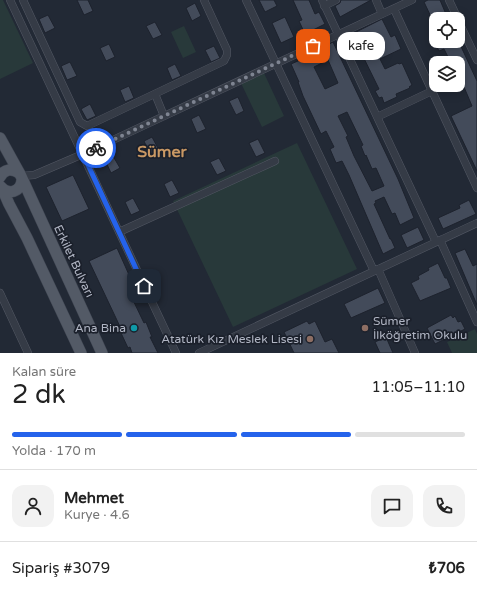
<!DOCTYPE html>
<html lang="tr">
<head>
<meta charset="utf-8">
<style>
	body { margin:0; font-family:"Varela Round",sans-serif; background:#f2f2f2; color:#222; height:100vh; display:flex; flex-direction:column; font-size:15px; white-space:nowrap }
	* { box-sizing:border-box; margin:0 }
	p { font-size:13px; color:#767676 }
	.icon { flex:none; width:22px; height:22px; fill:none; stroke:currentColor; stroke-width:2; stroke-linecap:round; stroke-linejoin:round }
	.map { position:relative; height:353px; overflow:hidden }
	.details { display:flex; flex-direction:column; background:#fff; flex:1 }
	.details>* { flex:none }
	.buttons { position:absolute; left:429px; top:12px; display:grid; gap:8px }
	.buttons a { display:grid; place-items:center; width:36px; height:36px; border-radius:8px; background:#fff; box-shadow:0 2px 10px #0003; font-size:20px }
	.pin { position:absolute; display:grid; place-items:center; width:34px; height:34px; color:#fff; margin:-17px; border-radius:8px; box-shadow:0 2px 6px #0006 }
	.courier { position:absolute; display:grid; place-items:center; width:40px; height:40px; margin:-20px; border:3px solid #2563eb; border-radius:50%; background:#fff; color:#222; box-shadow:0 1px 5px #0007 }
	.bubble { position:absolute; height:28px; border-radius:12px; background:#fff; box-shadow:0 2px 10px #0003; font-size:13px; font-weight:600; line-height:28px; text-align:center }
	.head em { font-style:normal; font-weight:600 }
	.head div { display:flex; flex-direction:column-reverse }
	.head { display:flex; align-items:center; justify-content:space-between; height:68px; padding:0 12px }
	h1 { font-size:26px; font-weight:600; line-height:30px }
	.bar { display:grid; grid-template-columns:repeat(4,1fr); gap:6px 4px; align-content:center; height:48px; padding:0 12px }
	.bar i { height:5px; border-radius:3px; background:#e0e0e0 }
	.bar .on { background:#2563eb }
	.bar p { grid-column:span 4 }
	.line { display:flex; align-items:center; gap:10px; padding:0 12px; border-top:1px solid #e0e0e0 }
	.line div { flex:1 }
	.round { display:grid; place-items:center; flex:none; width:42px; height:42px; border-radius:12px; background:#f2f2f2 }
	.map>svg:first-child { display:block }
	.green { fill:#28393a }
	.building { fill:#434b5a; stroke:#1d222d; fill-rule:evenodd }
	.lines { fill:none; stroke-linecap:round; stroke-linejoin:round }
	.street-casing { stroke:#535864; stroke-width:8 }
	.primary-casing { stroke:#3e4450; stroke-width:12 }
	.street { stroke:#353b46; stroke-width:7 }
	.primary { stroke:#535a66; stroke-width:11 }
	.done { stroke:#7e8491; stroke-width:4; stroke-dasharray:0 7.2 }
	.route { stroke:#2563eb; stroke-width:5 }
	.culture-dot { fill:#0f9aa8; stroke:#1b202b; stroke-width:1.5 }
	.education-dot { fill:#8d6e63; stroke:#1b202b; stroke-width:1.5 }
	.labels { text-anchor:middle; stroke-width:3.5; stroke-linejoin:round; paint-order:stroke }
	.street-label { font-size:12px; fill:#b0b5c3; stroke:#1b202b }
	.poi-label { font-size:12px; fill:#b0b5c3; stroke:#1b202b; text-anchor:end }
	.district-label { font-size:16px; font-weight:bold; fill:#c99864; stroke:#1b202b }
</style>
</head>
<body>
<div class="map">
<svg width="477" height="353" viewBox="0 0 477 353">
	<rect width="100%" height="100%" fill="#222935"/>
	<path class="green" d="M0 0H3L33 63 0 79Z
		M184 26 196 52 183 58 171 32Z
		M263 71 284 116 262 127 240 81Z
		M297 143 357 269 233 327 173 201Z
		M475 329 477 334V353H452L447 342Z"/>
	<path class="building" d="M77 0H88L93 11 84 15Z
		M259 0H274L277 6 265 12Z
		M293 0H309L315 14 319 12 325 24 305 34 299 21 302 20Z
		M341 0H371L340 17 335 6 340 3Z
		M428 0H440L448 19H432L424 2Z
		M195 3 201 16 192 21 186 8Z
		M48 15 55 28 45 33 39 19Z
		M285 17 294 37 281 43 272 23Z
		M382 19 391 37 395 35 401 49 380 59 385 69 398 63 399 64 402 63 412 85 409 87 410 88 396 94 397 97 384 103 382 97 379 98 375 91 379 89 352 34Z
		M155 22 162 35 153 39 146 26Z
		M458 40 477 81V171L451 116 472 106 461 80 459 81 458 78V60L451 63 444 49 439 51 434 41H458Z
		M333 42 398 179 414 218 400 225 395 213 392 214 384 197 375 201 376 203 374 204 390 239H391L395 248 383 254 349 175 342 161 336 163 330 149 334 147 326 131 321 134 303 96 298 82H299L291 64 307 57 306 55ZM328 60 338 83 325 89 314 67ZM347 112 363 145 361 146 365 156 366 155 372 169 376 168 384 186 372 191 354 156 346 137 348 136 338 116Z
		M109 44 115 57 106 61 100 48Z
		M214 46 220 58 211 62 205 50Z
		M70 62 77 76 67 80 61 66Z
		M175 64 181 76 172 80 167 68Z
		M129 86 134 98 125 102 120 90Z
		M238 97 244 111 236 115 229 101Z
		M90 104 96 116 87 120 81 109Z
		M199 115 206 129 197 133 191 119Z
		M152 137 159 150 150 154 144 141Z
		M258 139 265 153 256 157 249 143Z
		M113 156 120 168 111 173 105 160Z
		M219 158 226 171 217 175 210 162Z
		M73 175 89 209 62 221 46 187Z
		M172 180 179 193 170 197 164 184Z
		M133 198 140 211 131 215 125 202Z
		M469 200 476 214 443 229 438 218 460 208 459 205Z
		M418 227 424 240 407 248 401 235Z
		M117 248 139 297 133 300 144 323 146 322 152 337H150L158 353H132L130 347 128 348 121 333H123L89 261Z
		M465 249 473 266 477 264V305L455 253Z
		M438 263 445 278H447L451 288 420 301 411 283 419 279 418 276 429 270 428 268Z
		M378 288 385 303 351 318 344 304Z
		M451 315 453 318 455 316 458 322 461 321 465 329 435 344 427 328Z
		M307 321 309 324 315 321 325 342 332 339 339 353H294L284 332Z
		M386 337 393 353H380L375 342Z"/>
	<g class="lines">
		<defs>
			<path id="street" d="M10 0 176 353
				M23 0 80 122 87 126 224 61 227 55V50L204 0
				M246 0 374 271
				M322 0 436 242
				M376 0 382 14
				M449 0 458 19
				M324 6 336 0
				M394 9 477 188
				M458 20 477 60
				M155 94 164 116
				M377 117 432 91
				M21 176 34 175 83 154 412 0
				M119 232 275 161
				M440 240 477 322
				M378 269 415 353
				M0 293 28 353
				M199 353 477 223"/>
			<path id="primary" d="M0 138 21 176 102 353
				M0 177C4 169 12 168 19 173
				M0 186C8 196 21 192 22 180
				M2 188 9 204 27 238 81 353"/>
		</defs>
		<use href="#street" class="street-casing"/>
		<use href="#primary" class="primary-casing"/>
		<use href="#street" class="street"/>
		<use href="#primary" class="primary"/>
	</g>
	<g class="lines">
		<path class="done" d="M96 148 313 46"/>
		<path class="route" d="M96 148 83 154 144 286"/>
	</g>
	<circle class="culture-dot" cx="134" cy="328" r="4"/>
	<g class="education-dot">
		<circle cx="365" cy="328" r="4"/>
		<circle cx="310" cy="339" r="4"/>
	</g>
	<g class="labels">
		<g class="street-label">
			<text transform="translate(74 261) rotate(65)" y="4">Erkilet Bulvarı</text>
		</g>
		<g class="poi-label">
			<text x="373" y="325" text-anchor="start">Sümer<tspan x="373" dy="14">İlköğretim Okulu</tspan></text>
			<text x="126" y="332">Ana Bina</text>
			<text x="302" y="343">Atatürk Kız Meslek Lisesi</text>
		</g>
		<g class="district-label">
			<text x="162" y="157">Sümer</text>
		</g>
	</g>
</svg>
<div class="buttons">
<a><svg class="icon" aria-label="locate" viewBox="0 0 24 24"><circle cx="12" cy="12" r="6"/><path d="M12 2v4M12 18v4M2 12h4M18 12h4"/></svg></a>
<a><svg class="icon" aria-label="layers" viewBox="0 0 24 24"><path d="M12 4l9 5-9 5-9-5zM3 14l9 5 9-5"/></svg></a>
</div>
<div class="pin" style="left:313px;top:46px;background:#ea580c"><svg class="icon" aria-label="bag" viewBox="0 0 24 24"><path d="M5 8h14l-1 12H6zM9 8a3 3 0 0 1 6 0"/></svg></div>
<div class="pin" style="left:144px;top:286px;background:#1f2937"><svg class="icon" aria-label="home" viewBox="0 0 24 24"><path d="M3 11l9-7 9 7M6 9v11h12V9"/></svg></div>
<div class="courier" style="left:96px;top:148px"><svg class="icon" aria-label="bike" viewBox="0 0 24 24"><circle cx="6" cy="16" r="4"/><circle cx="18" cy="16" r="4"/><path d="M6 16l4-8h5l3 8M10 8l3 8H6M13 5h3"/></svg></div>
<div class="bubble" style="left:337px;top:32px;width:48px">kafe</div>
</div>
<section class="details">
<div class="head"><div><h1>2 dk</h1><p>Kalan süre</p></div><em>11:05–11:10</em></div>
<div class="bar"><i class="on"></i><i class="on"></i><i class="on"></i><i></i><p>Yolda · 170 m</p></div>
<div class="line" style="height:72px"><a class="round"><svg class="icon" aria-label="person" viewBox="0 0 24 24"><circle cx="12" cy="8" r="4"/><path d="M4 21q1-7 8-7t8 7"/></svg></a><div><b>Mehmet</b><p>Kurye · 4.6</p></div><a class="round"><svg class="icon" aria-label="chat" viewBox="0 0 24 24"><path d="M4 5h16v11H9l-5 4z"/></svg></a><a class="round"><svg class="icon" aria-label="phone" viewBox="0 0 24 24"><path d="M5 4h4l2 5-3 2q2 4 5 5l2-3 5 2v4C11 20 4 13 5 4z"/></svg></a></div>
<div class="line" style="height:52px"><div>Sipariş #3079</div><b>₺706</b></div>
</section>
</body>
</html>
